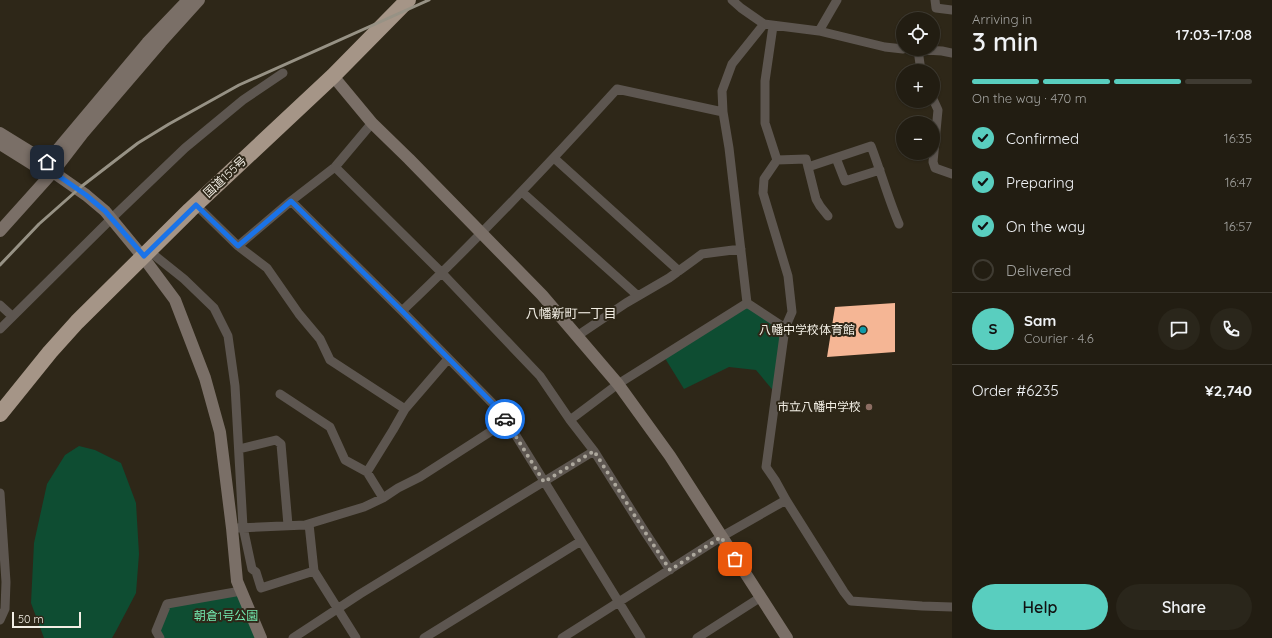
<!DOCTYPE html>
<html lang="en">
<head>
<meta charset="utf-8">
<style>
	body { margin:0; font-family:Quicksand,"Noto Sans JP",sans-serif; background:#2a261b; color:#f1f3f6; height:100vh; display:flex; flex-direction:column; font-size:15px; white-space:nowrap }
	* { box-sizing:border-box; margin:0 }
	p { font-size:13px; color:#a2a29f }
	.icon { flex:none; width:22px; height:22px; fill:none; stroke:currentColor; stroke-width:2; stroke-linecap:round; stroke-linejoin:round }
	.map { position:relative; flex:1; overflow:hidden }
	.panel { display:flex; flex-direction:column; background:#221d12; width:320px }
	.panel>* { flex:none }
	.fabs { position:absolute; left:896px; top:12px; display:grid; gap:8px }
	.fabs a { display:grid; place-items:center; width:44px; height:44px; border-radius:50%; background:#221d12; box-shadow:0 1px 3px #0004,0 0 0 1px #3f3b32; font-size:20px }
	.scale { position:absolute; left:12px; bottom:10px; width:69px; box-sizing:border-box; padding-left:4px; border:2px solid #f2eee4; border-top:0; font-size:11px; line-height:14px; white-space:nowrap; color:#f2eee4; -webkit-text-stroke:3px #2e2718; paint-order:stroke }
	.pin { position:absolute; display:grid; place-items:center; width:34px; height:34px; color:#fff; margin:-17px; border-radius:8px; box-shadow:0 2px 6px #0006 }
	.courier { position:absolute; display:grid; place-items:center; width:40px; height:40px; margin:-20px; border:3px solid #1a73e8; border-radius:50%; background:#fff; color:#222; box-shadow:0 1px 5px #0007 }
	.headline em { font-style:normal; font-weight:600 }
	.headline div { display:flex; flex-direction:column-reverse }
	.headline { display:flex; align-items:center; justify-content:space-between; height:68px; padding:0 20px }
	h1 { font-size:26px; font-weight:600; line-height:30px }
	.bar { display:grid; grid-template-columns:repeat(4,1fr); gap:6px 4px; align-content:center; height:48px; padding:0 20px }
	.bar i { height:5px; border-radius:3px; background:#3f3b32 }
	.bar .selected { background:#59cebf }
	.bar p { grid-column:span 4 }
	.line { display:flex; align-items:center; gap:10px; padding:0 20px; border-top:1px solid #3f3b32 }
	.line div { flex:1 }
	.round { display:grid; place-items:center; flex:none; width:42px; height:42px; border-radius:21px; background:#2a261b }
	ol { padding:0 20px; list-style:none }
	li { display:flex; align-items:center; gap:12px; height:44px }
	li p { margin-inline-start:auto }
	li .icon { padding:4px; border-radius:50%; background:#59cebf; color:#111; stroke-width:4 }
	li:last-child { color:#a2a29f }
	li i { width:22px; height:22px; border:2px solid #3f3b32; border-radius:50% }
	.button { display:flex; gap:8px; margin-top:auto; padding:8px 20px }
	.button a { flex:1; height:46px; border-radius:24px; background:#59cebf; color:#111; font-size:16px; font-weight:600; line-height:46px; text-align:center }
	.button a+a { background:#2a261b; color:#f1f3f6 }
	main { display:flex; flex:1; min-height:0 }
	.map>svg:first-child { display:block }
	.green { fill:#0e4d32 }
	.building { fill:#f5b695 }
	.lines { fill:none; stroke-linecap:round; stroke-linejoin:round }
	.street { stroke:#5d5650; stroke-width:9 }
	.secondary { stroke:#7a6f67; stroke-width:12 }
	.highway { stroke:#a59587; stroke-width:16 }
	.rail { stroke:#979285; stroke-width:3 }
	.done { stroke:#ada89d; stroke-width:4; stroke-dasharray:0 7.2 }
	.route { stroke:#1a73e8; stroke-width:5 }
	.culture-dot { fill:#0f9aa8; stroke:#2e2718; stroke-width:1.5 }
	.education-dot { fill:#8d6e63; stroke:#2e2718; stroke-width:1.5 }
	.labels { text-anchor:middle; stroke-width:4; stroke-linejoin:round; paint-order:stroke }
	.street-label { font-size:12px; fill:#f2eee4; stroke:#2e2718 }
	.poi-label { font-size:12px; fill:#f2eee4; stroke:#2e2718; text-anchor:end }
	.park-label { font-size:12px; fill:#73eab0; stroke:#2e2718 }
	.neighbourhood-label { font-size:13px; fill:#f2eee4; stroke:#2e2718 }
</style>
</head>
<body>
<main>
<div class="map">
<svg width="952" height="638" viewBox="0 0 952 638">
	<rect width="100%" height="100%" fill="#2e2718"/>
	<path class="green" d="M747 303 785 328 776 394 756 370 729 367 684 389 663 355Z
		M79 446 95 450 121 463 136 503 139 554 136 593 116 631 112 638H44L31 603 34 543 47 484 65 455Z
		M241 591 261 638H160L156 631 167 604Z"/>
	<path class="building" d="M895 303V352L827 357 835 307Z"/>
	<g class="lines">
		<path class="street" d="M732 0 741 8 764 24 819 31 885 47 903 49
			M935 0 936 8 952 10
			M773 26 765 81V123L777 160 764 179 763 193 788 276 792 312 785 328
			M819 31 837 0
			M908 49 942 51 952 53
			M918 50 921 71
			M933 99 938 110 933 162 935 168 952 174
			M372 123 335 167 291 201 402 311 500 411 507 421 641 638
			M554 158 679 271
			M836 158 845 181 880 170
			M777 160 806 159 816 199 820 206 828 216
			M335 167 442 273 540 376 570 420 594 451 645 532 670 570
			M808 167 871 146C881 172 888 198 899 224
			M522 192 638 296
			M196 205 238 246 267 268 299 314 320 339 330 360 405 409
			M238 246 291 201
			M149 251 184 279 214 308 228 336 235 386 243 527 252 569 256 572 261 588 314 571
			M747 303 785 328 766 467 775 480 786 500 844 592 851 601 922 606 952 607
			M747 303 729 148 723 112 722 91 732 64 764 24
			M0 305 12 316
			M402 311C477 240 548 165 617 89L723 112
			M0 329 112 218 185 148 243 100 283 73
			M577 336 626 303 669 278 702 254 741 249
			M280 394 330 427 345 460 367 472
			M570 420 618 384 747 303
			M239 449 276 440 281 444 288 525
			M0 493 6 582 5 609 0 620
			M383 498 367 472 393 430 405 409 448 359
			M309 524 314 571 356 638
			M237 528 305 525 364 507 383 498 398 488 420 477 507 421
			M160 638 156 631 167 604 241 591
			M293 638 360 594 594 451
			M424 638 581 541
			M562 638 721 537 786 500
			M697 638 761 597"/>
		<path class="secondary" d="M333 76 372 123 409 159 542 295 618 384 670 456 787 638
			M0 133 47 162 53 172 86 195 105 211 143 257 175 300 205 378 220 432 232 528 237 581 261 638
			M0 144 40 169 53 172
			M47 162 147 43 188 0
			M0 231 53 172 83 133 161 42 199 0"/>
		<path class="highway" d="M0 414 50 352 77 322 190 210 333 76 408 0"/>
		<path class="rail" d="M0 265 39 224 82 186 138 143 169 124 239 85 429 0"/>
	</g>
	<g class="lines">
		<path class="done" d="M505 419 544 482 594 451 645 532 670 570 721 537 735 559"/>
		<path class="route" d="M47 162 53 172 86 195 105 211 144 256 196 205 238 246 291 201 402 311 500 411 505 419"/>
	</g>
	<circle class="culture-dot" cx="863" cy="330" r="4"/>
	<circle class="education-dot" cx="869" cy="407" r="4"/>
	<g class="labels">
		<g class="street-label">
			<text transform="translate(225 177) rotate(-43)" y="4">国道155号</text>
		</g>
		<g class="poi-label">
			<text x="855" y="334">八幡中学校体育館</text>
			<text x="861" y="411">市立八幡中学校</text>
		</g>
		<g class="park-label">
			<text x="226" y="620">朝倉1号公園</text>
		</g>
		<g class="neighbourhood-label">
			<text x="571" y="318">八幡新町一丁目</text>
		</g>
	</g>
</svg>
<div class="fabs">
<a><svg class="icon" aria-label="locate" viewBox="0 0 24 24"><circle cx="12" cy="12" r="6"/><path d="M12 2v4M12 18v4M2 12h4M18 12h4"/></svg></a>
<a>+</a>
<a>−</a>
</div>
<div class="scale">50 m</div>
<div class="pin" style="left:735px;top:559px;background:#ea580c"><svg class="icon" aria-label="bag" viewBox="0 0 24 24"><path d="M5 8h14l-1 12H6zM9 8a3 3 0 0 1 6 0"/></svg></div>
<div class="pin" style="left:47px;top:162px;background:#1f2937"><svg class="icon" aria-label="home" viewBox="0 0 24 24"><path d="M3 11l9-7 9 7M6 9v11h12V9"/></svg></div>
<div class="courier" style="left:505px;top:419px"><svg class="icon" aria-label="car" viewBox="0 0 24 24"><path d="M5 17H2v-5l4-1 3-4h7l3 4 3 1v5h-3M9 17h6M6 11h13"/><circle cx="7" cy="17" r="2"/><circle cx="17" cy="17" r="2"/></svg></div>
</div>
<section class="panel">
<div class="headline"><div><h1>3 min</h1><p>Arriving in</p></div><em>17:03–17:08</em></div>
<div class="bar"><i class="selected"></i><i class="selected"></i><i class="selected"></i><i></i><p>On the way · 470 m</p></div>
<ol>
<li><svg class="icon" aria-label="check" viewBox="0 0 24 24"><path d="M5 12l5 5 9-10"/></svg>Confirmed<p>16:35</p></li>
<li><svg class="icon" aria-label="check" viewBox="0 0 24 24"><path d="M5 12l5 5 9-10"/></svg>Preparing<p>16:47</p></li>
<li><svg class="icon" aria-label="check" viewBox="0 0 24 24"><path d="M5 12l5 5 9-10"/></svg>On the way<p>16:57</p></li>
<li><i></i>Delivered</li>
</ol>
<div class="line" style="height:72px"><b class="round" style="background:#59cebf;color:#111">S</b><div><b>Sam</b><p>Courier · 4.6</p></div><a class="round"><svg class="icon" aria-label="chat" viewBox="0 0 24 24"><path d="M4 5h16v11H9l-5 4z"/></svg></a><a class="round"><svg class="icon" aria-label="phone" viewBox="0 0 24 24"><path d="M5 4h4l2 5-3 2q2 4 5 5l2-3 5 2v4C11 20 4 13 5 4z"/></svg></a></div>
<div class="line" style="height:52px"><div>Order #6235</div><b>¥2,740</b></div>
<div class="button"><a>Help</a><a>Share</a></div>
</section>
</main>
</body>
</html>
